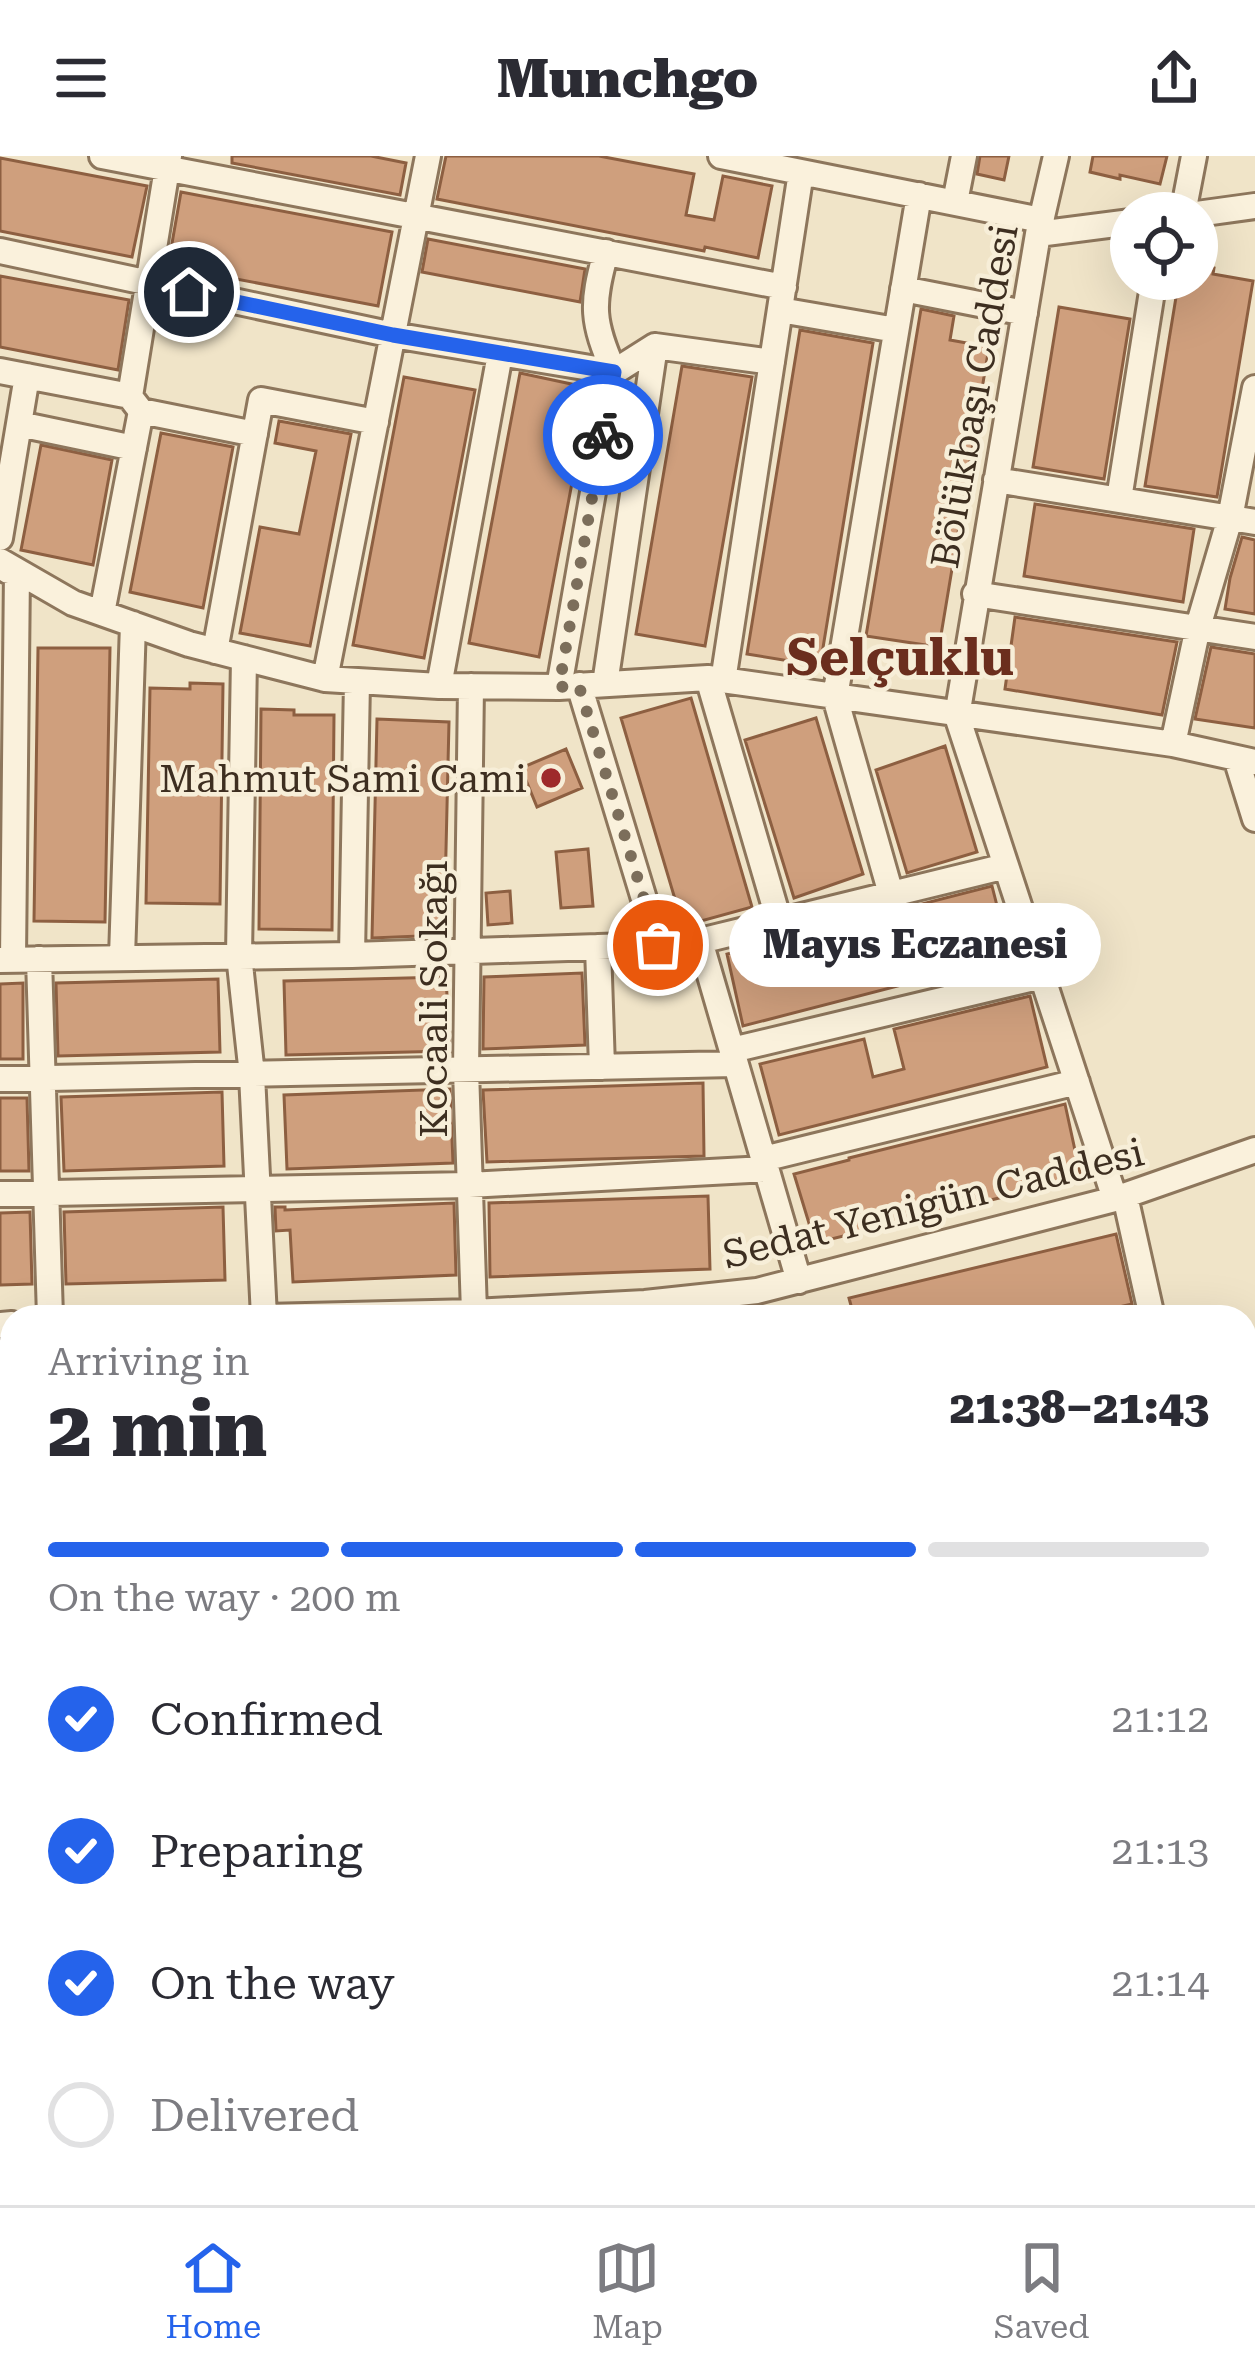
<!DOCTYPE html>
<html lang="en">
<head>
<meta charset="utf-8">
<style>
	body { margin:0; font-family:"Roboto Serif",serif; background:#f7f7f7; color:#2b2b33; height:100vh; display:flex; flex-direction:column; font-size:45px; white-space:nowrap }
	* { box-sizing:border-box; margin:0 }
	p { font-size:39px; color:#7c7c81 }
	.icon { flex:none; width:66px; height:66px; fill:none; stroke:currentColor; stroke-width:2; stroke-linecap:round; stroke-linejoin:round }
	.map { position:relative; flex:1; overflow:hidden }
	.details { position:absolute; left:0px; top:1149px; width:1257px; height:900px; display:flex; flex-direction:column; background:#fff; border-radius:36px 36px 0 0; box-shadow:0 12px 48px #0002 }
	.details>* { flex:none }
	.controls { position:absolute; left:1110px; top:36px; display:grid; gap:24px }
	.controls a { display:grid; place-items:center; width:108px; height:108px; border-radius:50%; background:#fff; box-shadow:0 12px 48px #0002; font-size:60px }
	.pin { position:absolute; display:grid; place-items:center; width:102px; height:102px; color:#fff; margin:-51px; border:6px solid #fff; border-radius:50%; box-shadow:0 3px 12px #0007 }
	.courier { position:absolute; display:grid; place-items:center; width:120px; height:120px; margin:-60px; border:9px solid #2563eb; border-radius:50%; background:#fff; color:#222; box-shadow:0 3px 15px #0007 }
	.bubble { position:absolute; height:84px; border-radius:42px; background:#fff; box-shadow:0 12px 48px #0002; font-size:39px; font-weight:800; line-height:84px; text-align:center }
	.overview em { font-style:normal; font-weight:800 }
	.overview div { display:flex; flex-direction:column-reverse }
	.overview { display:flex; align-items:center; justify-content:space-between; height:204px; padding:0 48px }
	h1 { font-size:78px; font-weight:800; line-height:90px }
	.bar { display:grid; grid-template-columns:repeat(4,1fr); gap:18px 12px; align-content:center; height:144px; padding:0 48px }
	.bar i { height:15px; border-radius:9px; background:#e1e1e2 }
	.bar .on { background:#2563eb }
	.bar p { grid-column:span 4 }
	ol { padding:0 48px; list-style:none }
	li { display:flex; align-items:center; gap:36px; height:132px }
	li p { margin-inline-start:auto }
	li .icon { padding:12px; border-radius:50%; background:#2563eb; color:#fff; stroke-width:4 }
	li:last-child { color:#7c7c81 }
	li i { width:66px; height:66px; border:6px solid #e1e1e2; border-radius:50% }
	header { display:flex; justify-content:space-between; align-items:center; height:156px; padding:0 48px; background:#fff; font-size:54px; font-weight:800 }
	.tabs { display:flex; justify-content:space-around; align-items:center; height:168px; border-top:3px solid #e1e1e2; background:#fff; font-size:33px; color:#7c7c81 }
	.tabs a { display:grid; justify-items:center; gap:6px }
	.tabs .on { color:#2563eb }
	.map>svg:first-child { display:block }
	.building { fill:#cf9f7d; stroke:#8d5f41; stroke-width:3 }
	.lines { fill:none; stroke-linecap:round; stroke-linejoin:round }
	.minor-casing { stroke:#8d765c; stroke-width:30 }
	.path { stroke:#8d765c; stroke-width:3; stroke-dasharray:9 6; stroke-linecap:butt }
	.minor { stroke:#faf1dc; stroke-width:24 }
	.done { stroke:#7c6e5b; stroke-width:12; stroke-dasharray:0 21.6 }
	.route { stroke:#2563eb; stroke-width:15 }
	.poi-dot { fill:#9e2a2b; stroke:#f7eed8; stroke-width:4.5 }
	.labels { text-anchor:middle; stroke-width:9; stroke-linejoin:round; paint-order:stroke }
	.street-label { font-size:39px; fill:#3d2e20; stroke:#f7eed8 }
	.poi-label { font-size:39px; fill:#3d2e20; stroke:#f7eed8; text-anchor:end }
	.district-label { font-size:51px; font-weight:bold; fill:#6b2e1e; stroke:#f7eed8 }
</style>
</head>
<body>
<header><svg class="icon" aria-label="menu" viewBox="0 0 24 24"><path d="M4 6h16M4 12h16M4 18h16"/></svg>Munchgo<svg class="icon" aria-label="share" viewBox="0 0 24 24"><path d="M12 15V3M7 8l5-5 5 5M5 13v7h14v-7"/></svg></header>
<div class="map">
<svg width="1255" height="2049" viewBox="0 0 1255 2049">
	<rect width="100%" height="100%" fill="#f0e4c8"/>
	<path class="building" d="M232 0H371L406 7 400 39 232 7Z
		M446 0H599L694 18 686 59 714 64 723 20 772 30 758 102 705 91 704 95 437 43Z
		M980 0H1009L1004 24 977 18Z
		M1093 0H1167L1160 28 1120 19V23L1090 16Z
		M0 2 147 30 132 101 0 75Z
		M181 36 392 76 378 150 168 110Z
		M428 83 585 113 580 146 422 116Z
		M1197 109 1214 112 1213 118 1253 125 1217 341 1145 330 1179 123H1197Z
		M0 120 129 144 118 214 0 191Z
		M1059 151 1130 163 1104 323 1033 311Z
		M921 153 954 160 950 184 989 191 939 491 866 480Z
		M800 174 873 187 820 510 747 498Z
		M682 210 752 221 705 490 636 478Z
		M520 217 590 232 539 501 469 487Z
		M404 221 475 234 424 502 353 489Z
		M279 265 351 278 310 490 240 477 260 371 299 378 316 295 275 287Z
		M161 277 233 291 203 452 130 436Z
		M41 289 112 304 93 409 21 394Z
		M1035 348 1194 373 1183 446 1024 420Z
		M1242 381 1255 384V458L1225 453 1230 422Z
		M1015 461 1177 486 1162 559 1005 533Z
		M1211 491 1255 498V572L1195 563Z
		M38 492H110L105 766 34 765Z
		M190 527 223 528 220 748 146 747 150 532 190 533Z
		M691 542 752 751 683 770 621 562Z
		M261 553 294 554V559H334L332 774 259 773Z
		M816 562 863 718 794 742 745 584Z
		M377 563 449 566 444 779 372 782Z
		M945 590 977 696 907 717 876 614Z
		M566 593 582 632 537 651 521 612Z
		M588 693 593 750 561 752 556 696Z
		M992 730 1010 801 743 870 727 798Z
		M510 735 512 767 488 769 486 737Z
		M582 817 585 889 483 893 484 821Z
		M446 821 450 895 286 899 284 825Z
		M218 823 220 896 58 900 56 827Z
		M23 827V903H0V828Z
		M1030 840 1047 911 779 979 760 908 864 883 873 921 904 913 894 873Z
		M703 927 704 1000 487 1006 483 934Z
		M450 933 453 1007 287 1013 284 939Z
		M222 936 224 1010 64 1015 61 941Z
		M0 942H27L29 1015H0Z
		M1065 948 1081 1022 815 1087 794 1018 849 1004V1002Z
		M708 1040 710 1113 490 1121 489 1047Z
		M454 1047 456 1119 293 1126 290 1074 276 1075 275 1051H285V1054Z
		M223 1051 225 1124 66 1128 64 1056Z
		M30 1056 32 1128 0 1129V1057Z
		M1116 1078 1132 1148 1076 1161H854L849 1142Z"/>
	<g class="lines">
		<defs>
			<path id="minor" d="M102 0 784 131
				M721 0 1041 64
				M1056 0 1038 78 957 560 1115 1043
				M955 46 964 0
				M1183 57 1194 0
				M1197 58 1255 50
				M1038 78 1131 66
				M0 95 393 179 614 216 655 190 772 206
				M606 96C591 150 592 165 614 216
				M903 133 1025 157
				M780 154 896 174
				M0 215 130 240
				M130 240 169 0
				M131 242 141 255 255 278
				M19 268 134 292
				M996 324 1255 366
				M1119 343 1154 123
				M0 382 27 220
				M0 405 73 447 189 488 325 523 439 530 559 531 708 522 1173 588 1255 606
				M8 415H17L13 803
				M975 438 1255 481
				M102 457 141 255
				M215 495 261 244 376 266
				M244 502 239 799 252 919 264 1161
				M708 522 779 765
				M325 523 428 0
				M723 525 801 16
				M605 528 655 190
				M579 529 658 789
				M439 530 500 198
				M471 530 466 914 474 1156
				M559 531 614 216
				M1173 588 1198 471 1230 362 1255 232
				M1236 602 1255 663
				M891 738 835 541 919 39
				M700 785 799 1125
				M598 791 602 911
				M352 799 357 525
				M122 801 133 468
				M39 803 50 1161
				M0 804 352 799 658 789 700 785 1006 710
				M732 894 1042 820
				M0 923 735 908
				M763 1003 1077 926
				M0 1038 469 1029 766 1013
				M1125 1040 1152 1161
				M264 1161 474 1156 645 1147 757 1135 1115 1043 1255 994
				M0 1169 12 1168
				M0 1488 12 1482
				M0 1538 12 1556
				M0 1760 12 1780
				M0 1802 12 1800
				M0 1902 12 1899
				M0 2032 12 2029
				M55 2037 58 2049
				M161 2049 164 2037"/>
		</defs>
		<use href="#minor" class="minor-casing"/>
		<path class="path" d="M526 2037 531 2049
			M941 2037 948 2049
			M810 2049 816 2037"/>
		<use href="#minor" class="minor"/>
	</g>
	<g class="lines">
		<path class="done" d="M603 279 559 531 579 530 658 789"/>
		<path class="route" d="M189 136 393 179 614 216 603 279"/>
	</g>
	<circle class="poi-dot" cx="551" cy="622" r="12"/>
	<g class="labels">
		<g class="street-label">
			<text transform="translate(974 240) rotate(-80)" y="14">Bölükbaşı Caddesi</text>
			<text transform="translate(433 843) rotate(-90)" y="14">Kocaali Sokağı</text>
			<text transform="translate(933 1047) rotate(-14)" y="14">Sedat Yenigün Caddesi</text>
		</g>
		<g class="poi-label">
			<text x="527" y="636">Mahmut Sami Cami</text>
		</g>
		<g class="district-label">
			<text x="900" y="519">Selçuklu</text>
		</g>
	</g>
</svg>
<div class="controls">
<a><svg class="icon" aria-label="locate" viewBox="0 0 24 24"><circle cx="12" cy="12" r="6"/><path d="M12 2v4M12 18v4M2 12h4M18 12h4"/></svg></a>
</div>
<div class="pin" style="left:658px;top:789px;background:#ea580c"><svg class="icon" aria-label="bag" viewBox="0 0 24 24"><path d="M5 8h14l-1 12H6zM9 8a3 3 0 0 1 6 0"/></svg></div>
<div class="pin" style="left:189px;top:136px;background:#1f2937"><svg class="icon" aria-label="home" viewBox="0 0 24 24"><path d="M3 11l9-7 9 7M6 9v11h12V9"/></svg></div>
<div class="courier" style="left:603px;top:279px"><svg class="icon" aria-label="bike" viewBox="0 0 24 24"><circle cx="6" cy="16" r="4"/><circle cx="18" cy="16" r="4"/><path d="M6 16l4-8h5l3 8M10 8l3 8H6M13 5h3"/></svg></div>
<div class="bubble" style="left:729px;top:747px;width:372px">Mayıs Eczanesi</div>
<section class="details">
<div class="overview"><div><h1>2 min</h1><p>Arriving in</p></div><em>21:38–21:43</em></div>
<div class="bar"><i class="on"></i><i class="on"></i><i class="on"></i><i></i><p>On the way · 200 m</p></div>
<ol>
<li><svg class="icon" aria-label="check" viewBox="0 0 24 24"><path d="M5 12l5 5 9-10"/></svg>Confirmed<p>21:12</p></li>
<li><svg class="icon" aria-label="check" viewBox="0 0 24 24"><path d="M5 12l5 5 9-10"/></svg>Preparing<p>21:13</p></li>
<li><svg class="icon" aria-label="check" viewBox="0 0 24 24"><path d="M5 12l5 5 9-10"/></svg>On the way<p>21:14</p></li>
<li><i></i>Delivered</li>
</ol>
</section>
</div>
<nav class="tabs">
<a class="on"><svg class="icon" aria-label="home" viewBox="0 0 24 24"><path d="M3 11l9-7 9 7M6 9v11h12V9"/></svg>Home</a>
<a><svg class="icon" aria-label="map" viewBox="0 0 24 24"><path d="M3 6l6-2 6 2 6-2v14l-6 2-6-2-6 2zM9 4v14M15 6v14"/></svg>Map</a>
<a><svg class="icon" aria-label="saved" viewBox="0 0 24 24"><path d="M7 4h10v16l-5-4-5 4z"/></svg>Saved</a>
</nav>
</body>
</html>
